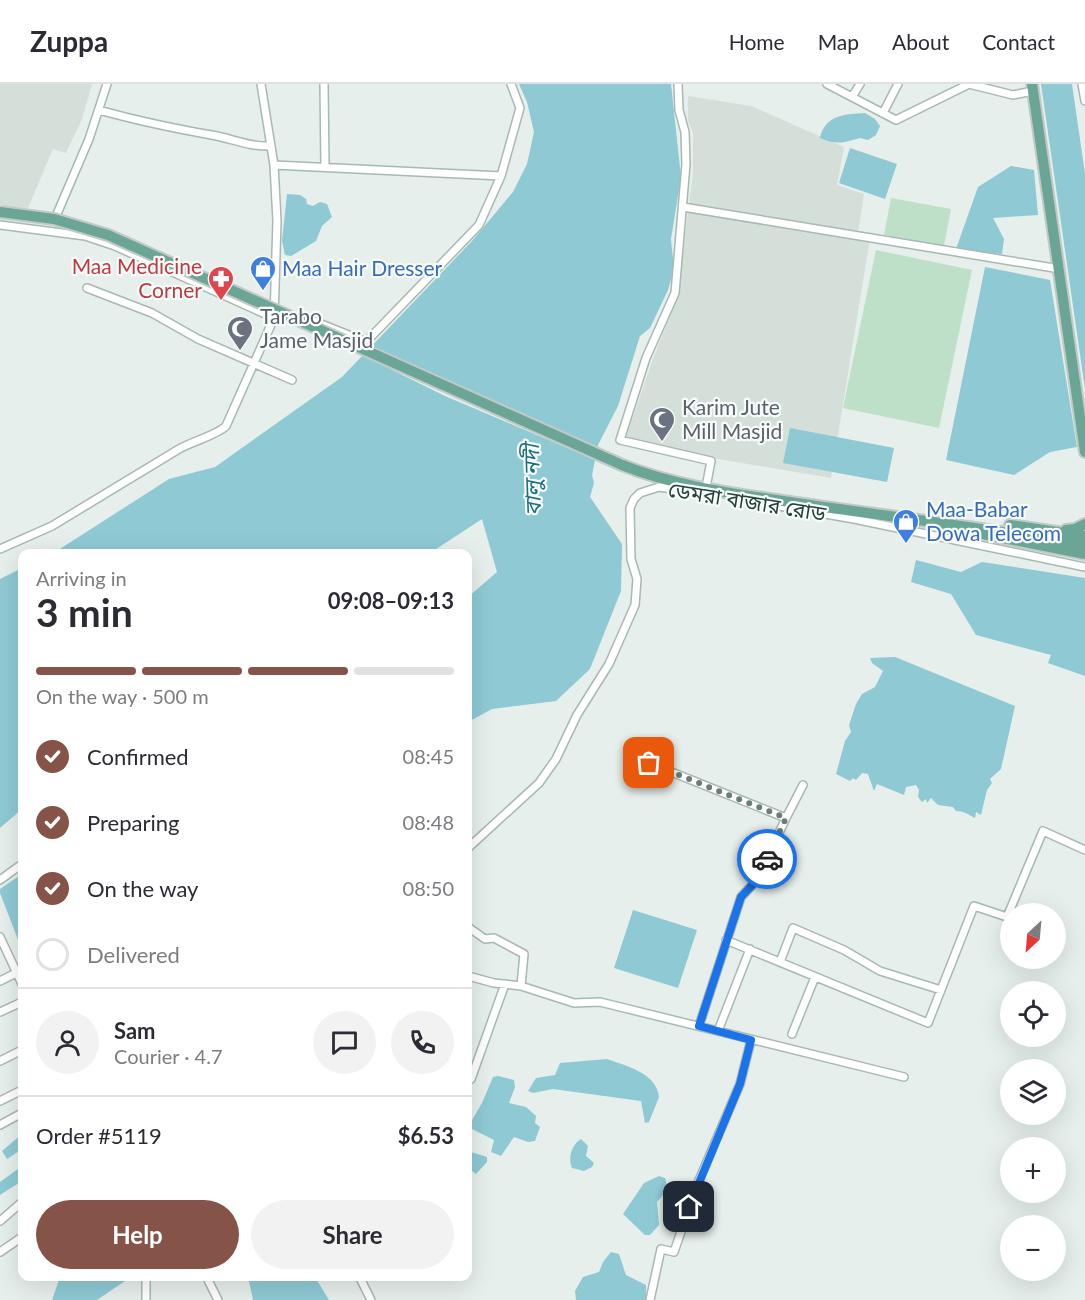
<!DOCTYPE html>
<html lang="en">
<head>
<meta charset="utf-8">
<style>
	body { margin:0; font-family:Lato,"Noto Sans Bengali",sans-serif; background:#f2f2f3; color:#2b2b33; height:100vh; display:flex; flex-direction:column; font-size:22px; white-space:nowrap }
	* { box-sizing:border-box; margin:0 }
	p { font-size:20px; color:#7c7c81 }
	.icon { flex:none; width:33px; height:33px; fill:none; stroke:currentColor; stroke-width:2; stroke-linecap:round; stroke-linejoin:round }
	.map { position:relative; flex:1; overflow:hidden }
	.drawer { position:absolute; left:18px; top:465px; width:454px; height:732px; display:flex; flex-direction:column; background:#fff; border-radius:12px; box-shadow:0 6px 24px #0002 }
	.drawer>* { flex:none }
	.needle { width:39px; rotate:206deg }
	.buttons { position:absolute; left:1000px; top:819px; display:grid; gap:12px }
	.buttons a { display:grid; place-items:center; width:66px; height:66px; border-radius:50%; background:#fff; box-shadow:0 6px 24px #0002; font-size:30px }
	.pin { position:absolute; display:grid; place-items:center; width:51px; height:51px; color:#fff; margin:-26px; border-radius:12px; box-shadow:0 3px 9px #0006 }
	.courier { position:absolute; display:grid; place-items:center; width:60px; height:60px; margin:-30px; border:4px solid #1a73e8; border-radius:50%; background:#fff; color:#222; box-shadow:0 2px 8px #0007 }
	.head em { font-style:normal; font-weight:700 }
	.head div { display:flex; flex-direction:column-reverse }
	.head { display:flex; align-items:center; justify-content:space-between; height:102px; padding:0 18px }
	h1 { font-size:39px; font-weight:700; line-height:45px }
	.bar { display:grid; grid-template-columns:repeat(4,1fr); gap:9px 6px; align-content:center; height:72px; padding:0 18px }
	.bar i { height:8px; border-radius:4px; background:#e1e1e2 }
	.bar .active { background:#855347 }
	.bar p { grid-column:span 4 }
	.line { display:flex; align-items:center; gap:15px; padding:0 18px; border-top:2px solid #e1e1e2 }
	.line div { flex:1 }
	.round { display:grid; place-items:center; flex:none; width:63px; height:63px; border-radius:32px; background:#f2f2f3 }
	ol { padding:0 18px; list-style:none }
	li { display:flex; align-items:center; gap:18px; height:66px }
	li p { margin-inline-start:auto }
	li .icon { padding:6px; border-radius:50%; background:#855347; color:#fff; stroke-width:4 }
	li:last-child { color:#7c7c81 }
	li i { width:33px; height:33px; border:3px solid #e1e1e2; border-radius:50% }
	.primary-button { display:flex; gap:12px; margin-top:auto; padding:12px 18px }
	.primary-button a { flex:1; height:69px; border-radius:36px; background:#855347; color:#fff; font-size:24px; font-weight:700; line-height:69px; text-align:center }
	.primary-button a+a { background:#f2f2f3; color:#2b2b33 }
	header { display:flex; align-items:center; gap:36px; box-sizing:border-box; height:84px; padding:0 30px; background:#fff; border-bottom:2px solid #e1e1e2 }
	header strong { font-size:28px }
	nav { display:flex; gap:33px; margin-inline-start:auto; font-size:21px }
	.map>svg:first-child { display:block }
	.built { fill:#d4dfda }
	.green { fill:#bfe0c8 }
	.water { fill:#8ec9d4 }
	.pier { fill:#e6efeb }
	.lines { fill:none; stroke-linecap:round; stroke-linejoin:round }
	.minor-casing { stroke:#a8b8b2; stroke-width:10 }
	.primary-casing { stroke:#c2cac8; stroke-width:14 }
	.minor { stroke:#fff; stroke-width:7 }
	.primary { stroke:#6aa596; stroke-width:10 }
	.primary-bridge-casing { stroke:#c2cac8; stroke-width:14; stroke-linecap:butt }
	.primary-bridge { stroke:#6aa596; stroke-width:10 }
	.done { stroke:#687f78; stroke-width:6; stroke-dasharray:0 10.8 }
	.route { stroke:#1a73e8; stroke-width:8 }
	.labels { text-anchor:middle; stroke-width:4.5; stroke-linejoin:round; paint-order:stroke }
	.health-label { font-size:21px; fill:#be3a42; stroke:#f7fbf9; text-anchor:end }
	.shop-label { font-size:21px; fill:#366cbe; stroke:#f7fbf9; text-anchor:start }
	.worship-label { font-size:21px; fill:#5b616d; stroke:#f7fbf9; text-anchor:start }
	.street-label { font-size:21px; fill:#24423a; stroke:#f7fbf9 }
	.water-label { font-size:22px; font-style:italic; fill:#1c6f80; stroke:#f7fbf9 }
</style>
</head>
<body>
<header>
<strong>Zuppa</strong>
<nav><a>Home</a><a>Map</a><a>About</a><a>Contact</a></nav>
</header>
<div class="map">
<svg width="1085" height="1216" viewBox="0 0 1085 1216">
	<rect width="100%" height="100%" fill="#e6efeb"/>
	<path class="built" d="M0 0H92L82 35 66 69 53 65 28 124 0 123Z
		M688 12 751 22 844 63 837 101 864 110 858 149 870 154 831 394 624 359 653 275 677 214 693 89V49L688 36Z"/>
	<path class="green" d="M891 114 951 125 944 162 884 151Z
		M876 166 972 186 939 344 843 324Z"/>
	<path class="water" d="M519 0H671L681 93 671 155 674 185 668 206 650 244 640 252 618 322 598 361 592 391 594 399 590 413 622 460 621 507 590 585 556 617 492 625 468 638V513L497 488 482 435 430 469 52 470 169 395 215 383 342 293 472 157 513 108 527 80 534 48 527 18Z
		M1041 0H1072L1085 90V305Z
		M865 29 875 35 880 42 876 51 868 56 860 54C844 59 836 61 820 54 825 31 845 30 865 29Z
		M850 64 897 80 885 115 839 99Z
		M1011 82 1034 86 1038 131 993 134 1004 155 1002 170 956 165 978 103Z
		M287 110 300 111 306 115 307 120 313 122 320 118 327 120 332 133 322 142 316 157 291 172 285 171 282 157Z
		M985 183 1050 196 1077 363 1050 368 1014 391 946 376Z
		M790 344 894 364 887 398 783 379Z
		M916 476 961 488 982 478 1085 494V592L1048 579 1051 571 976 551 951 510 911 498Z
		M22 484V725L0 744V495Z
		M895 573 1015 622 1001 685 990 695 992 699 987 706 981 731 976 728 975 734C967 730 964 727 956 727L953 723 938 721 931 714 927 719 926 715 922 718 918 713 919 706 916 701 906 703 904 711 877 700 874 707 868 690 862 689 856 696 853 694 850 697 836 690 845 657 851 648 849 641 856 620 862 610 875 603 883 587 872 579 870 574Z
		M22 790V866L0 809V805Z
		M633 826 697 846 678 904 614 884Z
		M607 975C626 982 657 989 659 1013L649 1038 645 1039 641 1017 553 1005 533 1009 528 1007 536 994 555 991 560 979Z
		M498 992 514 996 515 1003 509 1019 526 1023 536 1032 535 1039 540 1043 535 1057 528 1058 514 1053 501 1072 491 1068 494 1056 468 1043 482 1019 493 993Z
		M22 1050V1065L7 1075 2 1067Z
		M581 1055 588 1062 586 1072 594 1079 592 1083 584 1087 572 1084C568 1074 571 1061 581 1055Z
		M468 1067 487 1073V1078L476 1090 468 1084Z
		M22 1082V1097L0 1111V1098Z
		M659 1092 665 1094C669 1104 664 1111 657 1118L659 1141 650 1151H645L623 1130 644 1099Z
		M611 1168 619 1170 626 1191 646 1201V1216H576L575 1207 583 1193 599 1188 603 1178Z
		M60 1193V1192L131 1193 97 1216H52Z
		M248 1193H315L329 1216H253Z"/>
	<path class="pier" d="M366 264 600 368 598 377 445 312 360 270Z"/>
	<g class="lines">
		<defs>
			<path id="minor" d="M324 0 325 82
				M678 0 679 26 685 48 686 80 675 209 646 274 620 356 711 377 707 398
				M827 0 896 36 969 0
				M969 0 1013 11 1033 7
				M1082 0 1085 17
				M852 13 860 0
				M99 26C138 37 177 45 217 52 235 56 252 63 271 62
				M883 29 898 0
				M274 81 501 92
				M683 123 1060 185
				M54 137 89 55 107 0
				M0 141 85 152 115 162 274 234
				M87 204 152 229 198 255 292 296
				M301 232 366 258 479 141 501 92 520 24 511 0
				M750 417 854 435 1085 483
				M0 465 52 442 179 365C193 357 217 351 226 342L274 234 277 137 274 81 261 0
				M629 671 786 734 756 797 741 813 699 942
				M786 734 803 701
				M468 764 539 699 556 675 577 631 609 580 635 521 637 495 631 475 630 424 634 415 640 409 659 403 712 411
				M0 796 22 780
				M468 843 485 855 494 854 524 870 521 902 574 919 600 918 904 993
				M0 853 22 900
				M726 856 928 939 974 822 1007 833 1043 747 1085 766
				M780 878 793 844 844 866 880 887 941 906
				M468 892 494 899 521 902
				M0 897 16 889
				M0 928 22 918
				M718 947 750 865
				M792 950 815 893
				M0 977 22 966
				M471 995 505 900
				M0 1017 22 1006
				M0 1041 22 1029
				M0 1137 22 1118
				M0 1168 22 1153
				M146 1192V1216
				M206 1192 218 1216
				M359 1192 371 1216
				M650 1216 661 1165 674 1168 697 1101 740 1000 751 956"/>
			<path id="primary" d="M1032 0 1085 368
				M622 381C677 403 738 410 796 419 892 433 989 444 1085 462
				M1010 441 1085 452
				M1066 446 1075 445 1085 440
				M973 448 1085 470"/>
		</defs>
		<use href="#minor" class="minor-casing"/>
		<use href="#primary" class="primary-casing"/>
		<use href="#minor" class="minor"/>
		<use href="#primary" class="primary"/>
		<defs>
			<path id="primary-bridge" d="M0 128 54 135 108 151 622 381"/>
		</defs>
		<use href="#primary-bridge" class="primary-bridge-casing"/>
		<use href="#primary-bridge" class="primary-bridge"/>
	</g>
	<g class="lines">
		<path class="done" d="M649 679 786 734 767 775"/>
		<path class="route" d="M689 1123 740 1000 751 956 699 942 741 813 756 797 767 775"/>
	</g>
	<defs>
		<symbol id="shop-pin" viewBox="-11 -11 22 30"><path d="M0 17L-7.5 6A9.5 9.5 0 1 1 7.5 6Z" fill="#3f7fe0" stroke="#f7fbf9"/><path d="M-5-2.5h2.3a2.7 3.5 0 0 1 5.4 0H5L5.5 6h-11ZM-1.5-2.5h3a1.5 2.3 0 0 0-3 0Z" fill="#fff"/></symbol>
		<symbol id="pharmacy-pin" viewBox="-11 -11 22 30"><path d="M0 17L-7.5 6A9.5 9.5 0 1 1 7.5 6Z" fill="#e0444e" stroke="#f7fbf9"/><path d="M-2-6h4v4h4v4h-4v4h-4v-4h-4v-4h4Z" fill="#fff"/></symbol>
		<symbol id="mosque-pin" viewBox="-11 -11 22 30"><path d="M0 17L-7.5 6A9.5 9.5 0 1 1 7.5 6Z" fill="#6b7280" stroke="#f7fbf9"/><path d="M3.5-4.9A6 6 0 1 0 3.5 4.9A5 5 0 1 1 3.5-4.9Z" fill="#fff"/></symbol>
	</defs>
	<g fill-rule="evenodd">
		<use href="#shop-pin" x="248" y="170" width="30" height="40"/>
		<use href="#pharmacy-pin" x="206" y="180" width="30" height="40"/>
		<use href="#mosque-pin" x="225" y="230" width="30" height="40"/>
		<use href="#mosque-pin" x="647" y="321" width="30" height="40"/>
		<use href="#shop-pin" x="891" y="423" width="30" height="40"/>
	</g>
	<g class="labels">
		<g class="health-label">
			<text x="202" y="190">Maa Medicine<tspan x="202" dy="24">Corner</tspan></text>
		</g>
		<g class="shop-label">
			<text x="282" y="192">Maa Hair Dresser</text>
			<text x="926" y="433">Maa-Babar<tspan x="926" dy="24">Dowa Telecom</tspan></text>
		</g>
		<g class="worship-label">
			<text x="260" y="240">Tarabo<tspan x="260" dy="24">Jame Masjid</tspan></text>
			<text x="682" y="331">Karim Jute<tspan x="682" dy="24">Mill Masjid</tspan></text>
		</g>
		<g class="street-label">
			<text transform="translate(747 418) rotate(9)" y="7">ডেমরা বাজার রোড</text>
		</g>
		<g class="water-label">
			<text transform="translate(532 396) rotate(-92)" y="8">বালু নদী</text>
		</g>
	</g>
</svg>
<div class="buttons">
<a><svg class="needle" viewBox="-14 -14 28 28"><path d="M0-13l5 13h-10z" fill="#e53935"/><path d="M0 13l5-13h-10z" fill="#7c7c81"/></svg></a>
<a><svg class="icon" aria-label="locate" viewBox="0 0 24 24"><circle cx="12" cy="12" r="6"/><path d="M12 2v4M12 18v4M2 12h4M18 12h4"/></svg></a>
<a><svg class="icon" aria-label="layers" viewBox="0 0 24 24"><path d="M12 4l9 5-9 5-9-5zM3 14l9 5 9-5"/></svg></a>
<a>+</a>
<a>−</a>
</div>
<div class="pin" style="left:649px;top:679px;background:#ea580c"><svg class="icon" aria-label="bag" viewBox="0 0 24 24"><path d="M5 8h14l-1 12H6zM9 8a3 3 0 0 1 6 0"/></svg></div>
<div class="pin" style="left:689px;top:1123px;background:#1f2937"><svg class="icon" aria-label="home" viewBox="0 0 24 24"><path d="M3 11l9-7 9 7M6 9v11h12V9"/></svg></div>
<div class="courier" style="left:767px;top:775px"><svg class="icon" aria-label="car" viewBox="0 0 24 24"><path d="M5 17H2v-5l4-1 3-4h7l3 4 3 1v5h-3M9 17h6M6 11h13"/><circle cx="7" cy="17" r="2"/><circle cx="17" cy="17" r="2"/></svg></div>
<section class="drawer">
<div class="head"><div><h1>3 min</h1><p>Arriving in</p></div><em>09:08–09:13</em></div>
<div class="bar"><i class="active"></i><i class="active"></i><i class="active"></i><i></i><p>On the way · 500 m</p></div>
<ol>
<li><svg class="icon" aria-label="check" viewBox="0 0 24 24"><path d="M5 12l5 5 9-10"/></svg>Confirmed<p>08:45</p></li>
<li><svg class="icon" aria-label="check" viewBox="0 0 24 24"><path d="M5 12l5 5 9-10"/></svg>Preparing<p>08:48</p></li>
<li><svg class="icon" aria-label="check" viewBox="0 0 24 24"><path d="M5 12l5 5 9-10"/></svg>On the way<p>08:50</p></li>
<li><i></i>Delivered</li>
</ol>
<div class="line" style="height:108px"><a class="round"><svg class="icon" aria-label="person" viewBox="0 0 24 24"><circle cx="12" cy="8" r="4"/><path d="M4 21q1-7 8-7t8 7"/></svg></a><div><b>Sam</b><p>Courier · 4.7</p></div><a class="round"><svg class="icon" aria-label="chat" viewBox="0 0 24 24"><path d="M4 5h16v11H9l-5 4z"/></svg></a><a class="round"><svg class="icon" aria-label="phone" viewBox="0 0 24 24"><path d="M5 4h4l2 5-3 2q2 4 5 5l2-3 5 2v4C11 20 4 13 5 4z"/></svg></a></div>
<div class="line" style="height:78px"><div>Order #5119</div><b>$6.53</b></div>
<div class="primary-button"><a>Help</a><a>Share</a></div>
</section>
</div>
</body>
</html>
